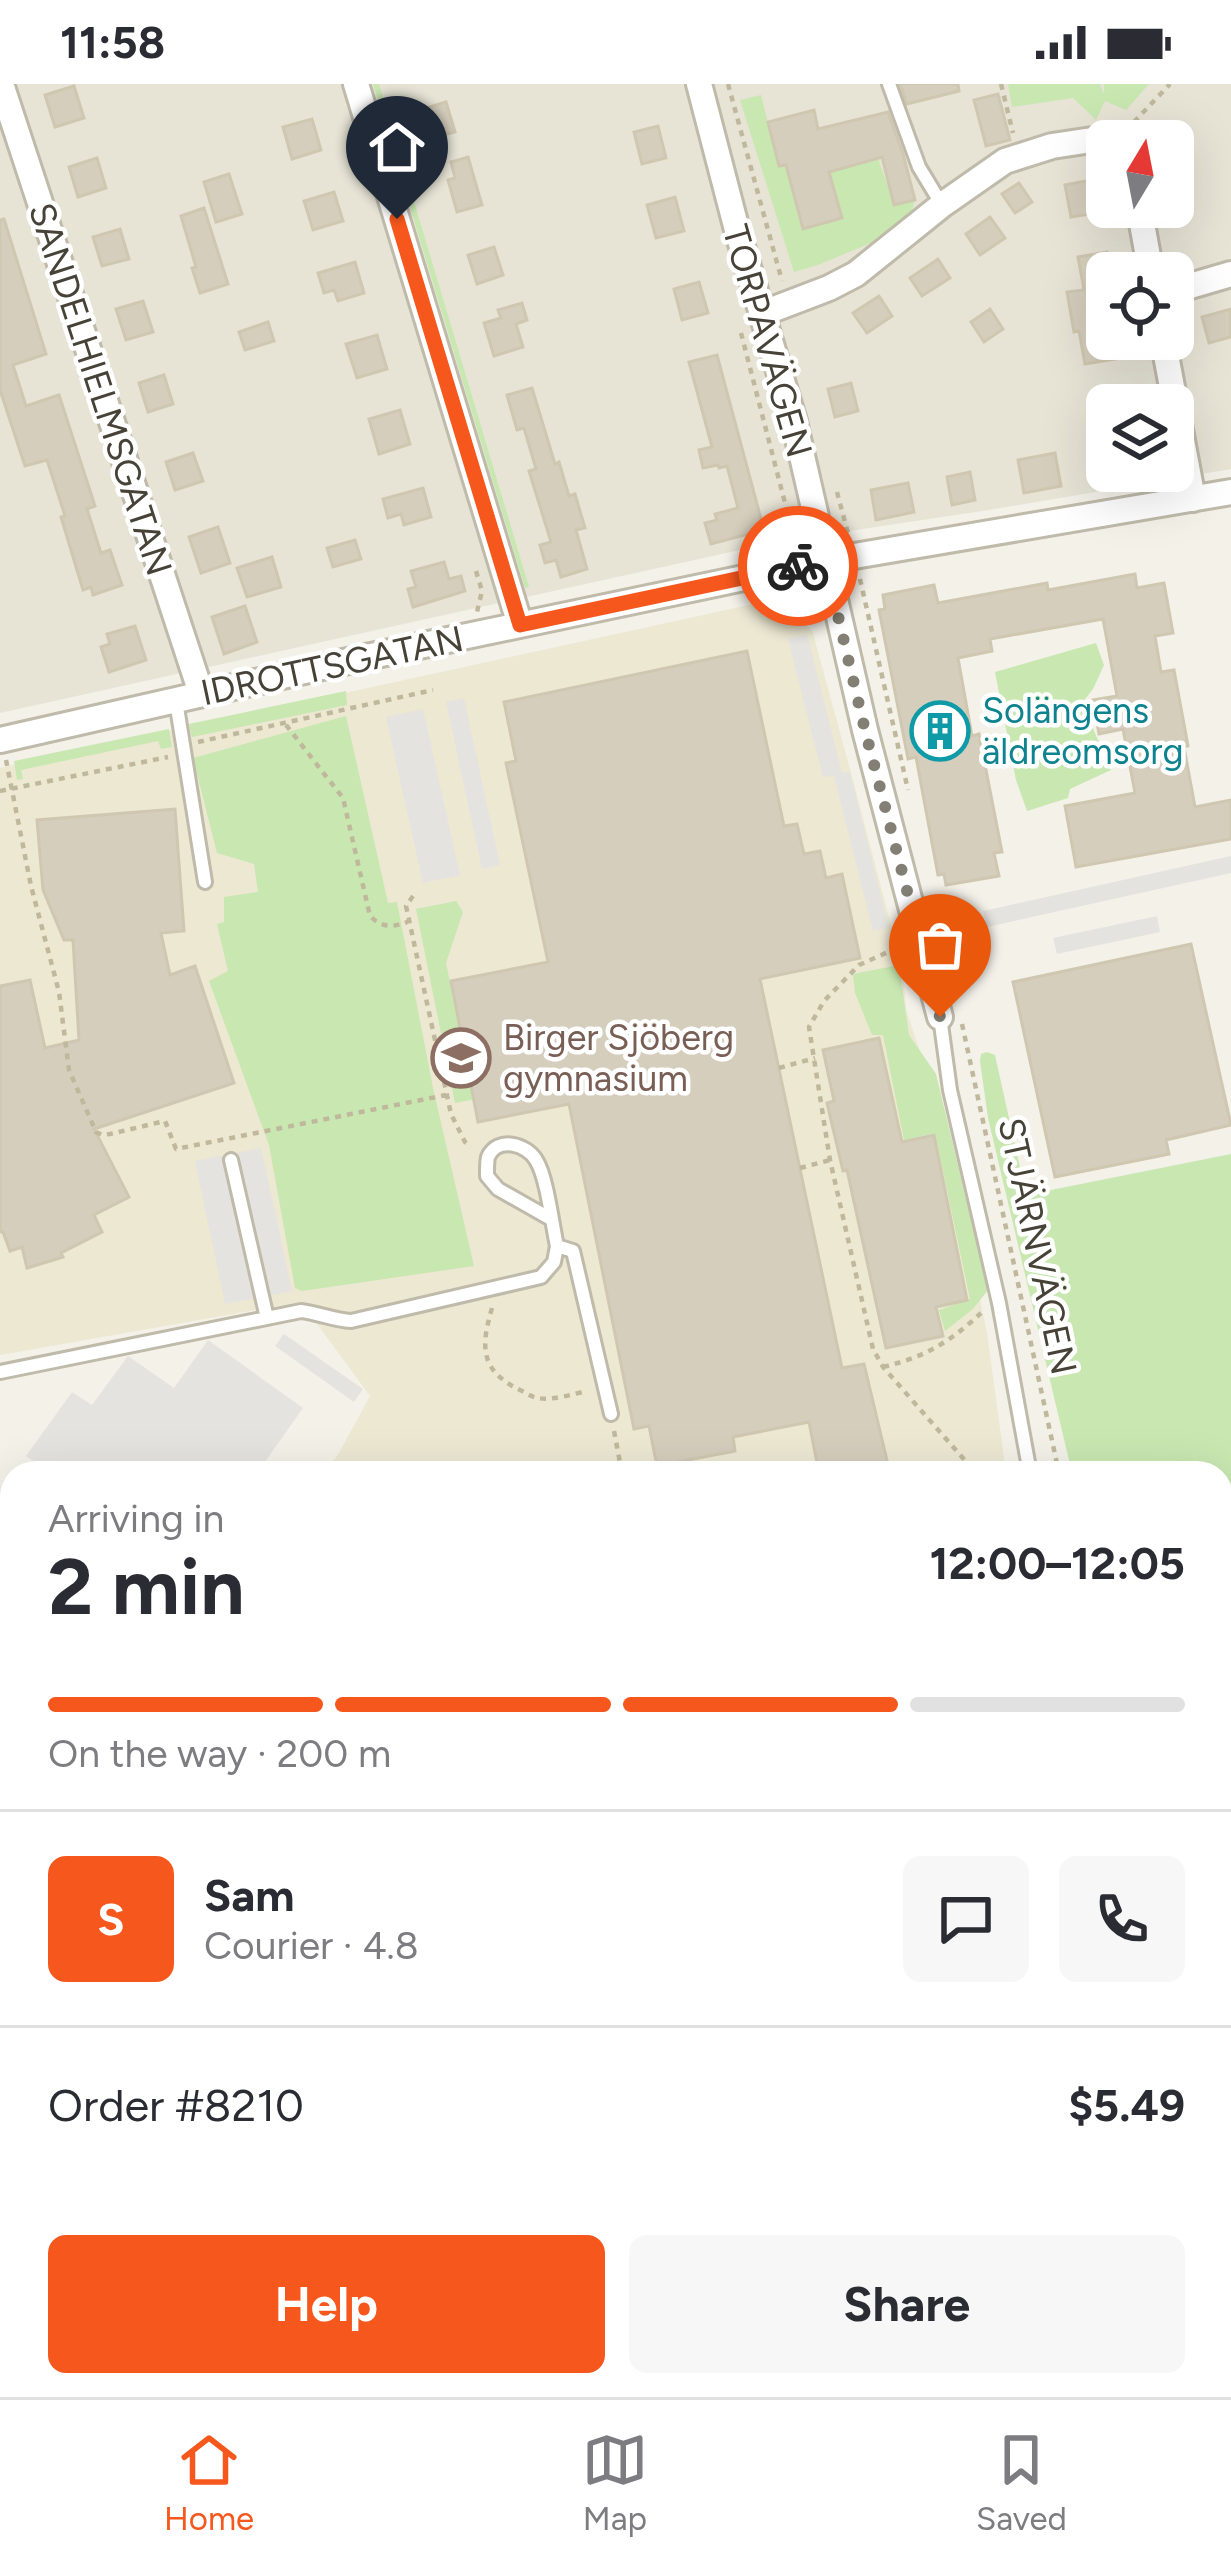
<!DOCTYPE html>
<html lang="en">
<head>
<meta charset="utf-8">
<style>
	body { margin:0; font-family:Figtree,sans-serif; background:#f7f7f7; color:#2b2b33; height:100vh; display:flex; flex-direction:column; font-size:45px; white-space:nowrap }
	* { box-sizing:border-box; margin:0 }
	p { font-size:39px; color:#7c7c81 }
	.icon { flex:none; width:66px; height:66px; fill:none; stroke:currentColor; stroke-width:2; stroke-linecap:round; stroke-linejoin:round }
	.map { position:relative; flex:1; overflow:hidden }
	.side { position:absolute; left:0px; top:1377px; width:1233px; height:936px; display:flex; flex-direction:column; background:#fff; border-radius:36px 36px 0 0; box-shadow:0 12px 48px #0002 }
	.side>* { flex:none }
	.needle { width:78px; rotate:10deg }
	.fabs { position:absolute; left:1086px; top:36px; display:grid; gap:24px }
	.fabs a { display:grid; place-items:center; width:108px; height:108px; border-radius:18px; background:#fff; box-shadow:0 12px 48px #0002; font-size:60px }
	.pin { position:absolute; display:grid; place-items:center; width:102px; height:102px; color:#fff; margin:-123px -51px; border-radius:50% 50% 50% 0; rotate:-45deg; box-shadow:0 0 12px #0007 }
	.pin .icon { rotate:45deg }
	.courier { position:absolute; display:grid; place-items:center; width:120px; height:120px; margin:-60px; border:9px solid #f6571d; border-radius:50%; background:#fff; color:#222; box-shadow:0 3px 15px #0007 }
	.overview em { font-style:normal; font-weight:700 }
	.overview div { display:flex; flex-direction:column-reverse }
	.overview { display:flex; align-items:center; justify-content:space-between; height:204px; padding:0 48px }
	h1 { font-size:78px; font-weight:700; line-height:90px }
	.bar { display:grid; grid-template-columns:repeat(4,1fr); gap:18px 12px; align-content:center; height:144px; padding:0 48px }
	.bar i { height:15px; border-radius:9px; background:#e1e1e2 }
	.bar .on { background:#f6571d }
	.bar p { grid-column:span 4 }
	.line { display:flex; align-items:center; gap:30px; padding:0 48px; border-top:3px solid #e1e1e2 }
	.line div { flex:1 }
	.round { display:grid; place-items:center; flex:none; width:126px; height:126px; border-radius:18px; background:#f7f7f7 }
	.action { display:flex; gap:24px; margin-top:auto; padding:24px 48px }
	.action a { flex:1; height:138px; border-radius:18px; background:#f6571d; color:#fff; font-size:48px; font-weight:700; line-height:138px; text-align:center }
	.action a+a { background:#f7f7f7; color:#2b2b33 }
	.status { display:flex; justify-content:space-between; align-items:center; height:84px; padding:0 60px; background:#fff; direction:ltr }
	.status svg { height:33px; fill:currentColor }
	.tab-bar { display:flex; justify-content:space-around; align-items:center; height:168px; border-top:3px solid #e1e1e2; background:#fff; font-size:33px; color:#7c7c81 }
	.tab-bar a { display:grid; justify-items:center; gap:6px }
	.tab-bar .on { color:#f6571d }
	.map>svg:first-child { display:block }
	.residential { fill:#e7e4d6; fill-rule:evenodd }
	.industrial { fill:#e3e0d9 }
	.education { fill:#ece8d2 }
	.green { fill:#c8e7b1 }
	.parking { fill:#e5e3df }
	.building { fill:#d5cebd; stroke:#d0c7b1; stroke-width:3 }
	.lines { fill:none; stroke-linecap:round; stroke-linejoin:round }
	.service-casing { stroke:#bfbaaa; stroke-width:18 }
	.minor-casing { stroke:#bfbaaa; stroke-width:30 }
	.tertiary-casing { stroke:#bfbaaa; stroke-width:36 }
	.path { stroke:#c0b89c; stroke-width:4.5; stroke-dasharray:6 6; stroke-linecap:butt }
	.service { stroke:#fff; stroke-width:12 }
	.minor { stroke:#fff; stroke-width:24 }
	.tertiary { stroke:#fff; stroke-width:30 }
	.done { stroke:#837f75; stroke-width:12; stroke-dasharray:0 21.6 }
	.route { stroke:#f6571d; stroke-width:15 }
	.labels { text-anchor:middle; stroke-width:9; stroke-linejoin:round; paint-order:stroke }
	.street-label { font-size:36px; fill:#474237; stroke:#fff }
	.culture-label { font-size:36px; fill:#0d838f; stroke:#fff; text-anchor:start }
	.education-label { font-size:36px; fill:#785e54; stroke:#fff; text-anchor:start }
</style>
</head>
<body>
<div class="status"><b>11:58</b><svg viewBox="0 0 49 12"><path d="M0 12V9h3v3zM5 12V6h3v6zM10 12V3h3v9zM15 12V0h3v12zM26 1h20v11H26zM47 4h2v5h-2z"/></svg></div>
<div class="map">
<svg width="1231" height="2313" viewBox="0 0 1231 2313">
	<rect width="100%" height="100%" fill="#f3f1e8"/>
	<path class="residential" d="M0 0H1231V385L989 426 776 458 0 629ZM1107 57H1173V123H1107ZM1107 189H1173V255H1107ZM1107 321H1173V387H1107Z"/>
	<path class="industrial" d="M1221 1631H1231V2092L1221 2062Z
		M0 2112 12 2119V2301H430L462 2313H0Z"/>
	<path class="education" d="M772 516 812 546 850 685 903 887 906 926 939 1023 987 1249 1006 1389H324L339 1369 370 1312 301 1218 0 1271V684Z"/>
	<path class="green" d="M373 0H379L529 503 525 504Z
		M1008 0H1100L1104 10V0H1149L1126 26 1105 17 1096 36 1073 14 1012 23Z
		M761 11 779 82 786 81 803 145 842 134 829 88 878 74 894 120 915 116 907 144 818 181 794 188 740 16Z
		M1096 559 1104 581 1093 605 1082 619 1111 686 1070 705 1068 714 1027 727 1016 696 995 588Z
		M346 607 347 621 192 653 189 640Z
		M346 632 388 819 397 818 433 1004 474 1182 302 1207 295 1204 269 1061 209 897 228 887 217 840 224 838V813L258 808 254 780 217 769 193 674Z
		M169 645 172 663 161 665 158 657 21 686 23 695 17 696 14 677Z
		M456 817 463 828 446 879 471 1001 502 1010 455 1019 416 825Z
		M899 881 909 951 936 990 988 1206 973 1225 945 1247 939 1226 970 1215 935 1049 904 1056 883 951H872L855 909 853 890Z
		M987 968 995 971 1026 1111 1231 1070V1604H1221V1389H1072L988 1034 980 977 981 970Z
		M1231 2204V2313H1033L1031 2301H1221V2206Z"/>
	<path class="parking" d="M807 550 842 689 850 688 889 844 873 847 834 692 823 693 788 555Z
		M464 614 500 781 482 785 446 618Z
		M423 625 460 791 423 799 386 633Z
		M1231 772V789L987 843 983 827Z
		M1157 832 1160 848 1057 870 1053 854Z
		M261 1064 292 1207 225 1220 195 1077Z
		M284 1250 363 1305 354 1318 275 1262Z
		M208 1256 303 1324 257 1389H50L26 1372 72 1308 92 1321 128 1272 174 1304Z"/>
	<path class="building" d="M900 0H958L959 7 907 20Z
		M74 2 84 34 55 43 45 11Z
		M998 10 1010 56 986 62 974 16Z
		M446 18 455 48 429 55 420 26Z
		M814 26 818 45 888 28 903 70 915 116 894 121 882 73 829 88 842 134 803 145 786 81 779 82 768 38Z
		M312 35 321 66 292 75 283 43Z
		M658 42 666 74 642 80 634 48Z
		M468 73 482 121 457 128 448 96 455 94 451 78Z
		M97 74 106 104 78 113 69 83Z
		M229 90 242 130 216 138 204 98Z
		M1091 96 1096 129 1071 133 1065 101Z
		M1019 99 1032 118 1015 129 1002 110Z
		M334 108 343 137 313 146 304 117Z
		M675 113 684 147 656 154 647 121Z
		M204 124 228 200 200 209 192 184 196 183 181 132Z
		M990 133 1005 154 980 171 966 150Z
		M4 135 46 270 13 281 26 322 59 311 95 422 87 425 101 469 110 466 122 501 93 511 91 503 83 506 61 433 65 432 47 376 25 382 0 306V136Z
		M120 145 129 175 102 182 93 153Z
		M494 163 503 191 477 200 468 171Z
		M1107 168 1111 189H1107V202L1089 205 1096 243 1092 244 1107 242V255H1123L1127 273 1085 280 1079 247 1074 248 1067 208 1084 206 1078 173Z
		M938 175 950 194 922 212 910 194Z
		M355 178 364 209 338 217 334 206 324 209 318 189Z
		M699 198 708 229 682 236 674 205Z
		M879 212 892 232 867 249 853 229Z
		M143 217 153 248 126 256 116 225Z
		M522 219 527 236 516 240 523 263 494 272 484 239 501 234 498 226Z
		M990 225 1003 245 984 258 971 238Z
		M1231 225V253L1209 259 1202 233Z
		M268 238 274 257 245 266 239 248Z
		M377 251 387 285 357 294 346 260Z
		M717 271 764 446 711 460 705 439 717 436 715 430 738 424 727 382 719 384 718 381 703 384 699 366 712 363 689 278Z
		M164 291 173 320 148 328 139 299Z
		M851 299 858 327 835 333 828 305Z
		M532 304 555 380 559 378 569 412 575 410 585 444 576 446 587 485 561 493 556 476 545 479 540 461 551 458 529 387 536 385 524 344 517 346 507 311Z
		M400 326 410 360 379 370 369 335Z
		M193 369 203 397 175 406 166 378Z
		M1055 369 1061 402 1024 409 1018 376Z
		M970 388 975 416 952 421 947 393Z
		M908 399 914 428 876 436 871 406Z
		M423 404 431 433 404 441 401 430 388 434 383 415Z
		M218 443 230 479 201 489 189 453Z
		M355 456 361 475 333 483 327 464Z
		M272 473 281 503 247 513 237 484Z
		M444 478 449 495 461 492 465 507 413 523 408 505 416 503 411 487Z
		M1135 490 1137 504 1164 499 1173 549 1155 552 1161 588 1174 586 1188 662 1184 663 1195 723 1231 716V755L1076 783 1065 722 1135 709 1123 645 1099 650 1093 616 1117 612 1103 535 990 555 992 567 958 574 972 652 979 650 1002 768 994 769 999 792 946 801 944 790 938 791 916 673 908 675 879 526 885 525 883 511 934 501 938 519 1047 499 1048 506Z
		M245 522 257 558 224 570 212 533Z
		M135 542 146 576 109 588 101 563 110 560 107 550Z
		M747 567 784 742 797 740 804 770 820 767 826 794 842 790 860 874 760 895 842 1284 864 1280 890 1389H819L809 1338 733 1353 735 1367 657 1382 649 1342 634 1345 569 1020 478 1038 451 897 548 878 506 679 516 677 504 618Z
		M175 725 184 847 161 849 170 891 195 882 234 999 94 1045 129 1113 94 1131 102 1148 61 1169 63 1173 27 1184 22 1163 10 1167 3 1148H0V902L30 896 45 964 79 956 73 856H64L43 806 37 736Z
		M1191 860 1231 1041 1166 1056 1169 1070 1055 1093 1013 898Z
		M879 954 902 1058 934 1051 967 1216 936 1223 943 1252 886 1264 847 1086 843 1087 827 1019 834 1017 823 966Z"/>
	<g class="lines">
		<defs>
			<path id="service" d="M889 0 919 83 942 121
				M176 617 205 798
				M924 866 943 861
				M940 933 950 1006 999 1219 1030 1389
				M231 1076 267 1234
				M551 1135 498 1105 487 1092C487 1088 487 1077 488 1073 497 1052 527 1060 536 1076 547 1093 552 1140 557 1162
				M0 1288 301 1227C318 1229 334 1236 351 1237L541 1193 554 1178 557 1162 573 1167 611 1330
				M0 1885 12 1893
				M0 1987 12 1996
				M316 2301 344 2313
				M44 2313 49 2301
				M976 2313 982 2301
				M1002 2313 1006 2301"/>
			<path id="minor" d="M1 0 201 609
				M356 0 520 541
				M699 0 737 146 794 337 865 646 940 933
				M1139 123 1151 189
				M1173 207 1231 190
				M761 230 829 204 856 190 942 121 1005 77 1052 62 1112 53 1124 57
				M1163 255 1193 415
				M0 656 357 575 825 477 1231 408"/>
			<path id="tertiary" d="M0 2050 12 2057
				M0 2089 12 2095
				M504 2301 534 2313
				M591 2301 641 2313"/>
		</defs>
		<use href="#service" class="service-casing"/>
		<use href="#minor" class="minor-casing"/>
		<use href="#tertiary" class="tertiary-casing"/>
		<path class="path" d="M728 0 782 197
			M1001 0 1013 49
			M1134 38 1170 0
			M741 249 792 446V459
			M837 408 848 449
			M476 487 482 507 477 528
			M860 495 908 706
			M286 641 343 714 370 832C383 845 394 843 410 837
			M198 658 433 606
			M6 676 31 802 59 908 69 986 96 1048 102 1051 110 1050 165 1037 176 1065 446 1011
			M0 707 168 673
			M413 812 406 822 451 1030 465 1058 471 1063
			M897 864 859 881 824 917 809 943 830 1076 873 1265 883 1283 976 1389
			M962 940 1059 1389
			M779 984 815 974
			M800 1084 830 1076
			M492 1224C481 1262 479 1286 520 1306 526 1309 532 1313 538 1314 551 1317 573 1310 587 1307
			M883 1283C925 1273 950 1258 981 1229
			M614 1347 622 1389
			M699 1389 739 1381 756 1389
			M1221 1614 1231 1613
			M1221 2101 1231 2139
			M1221 2184 1231 2180
			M0 2220 12 2200"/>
		<use href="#service" class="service"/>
		<use href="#minor" class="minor"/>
		<use href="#tertiary" class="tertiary"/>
	</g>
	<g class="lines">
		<path class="done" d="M798 482 825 477 865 646 940 933"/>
		<path class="route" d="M397 135 520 541 798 482"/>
	</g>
	<defs>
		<symbol id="building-ring" viewBox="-11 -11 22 22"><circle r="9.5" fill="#fff" stroke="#0f9aa8" stroke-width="1.5"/><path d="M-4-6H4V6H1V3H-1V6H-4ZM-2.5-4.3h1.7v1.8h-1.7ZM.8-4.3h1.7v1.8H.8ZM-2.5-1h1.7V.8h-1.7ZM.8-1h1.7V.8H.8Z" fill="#0f9aa8"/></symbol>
		<symbol id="school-ring" viewBox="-11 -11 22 22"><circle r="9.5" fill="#fff" stroke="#8d6e63" stroke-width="1.5"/><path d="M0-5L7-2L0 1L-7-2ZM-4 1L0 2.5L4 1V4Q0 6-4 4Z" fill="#8d6e63"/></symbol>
	</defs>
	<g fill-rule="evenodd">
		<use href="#building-ring" x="907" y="614" width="66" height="66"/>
		<use href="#school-ring" x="428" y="941" width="66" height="66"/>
	</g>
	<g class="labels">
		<g class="street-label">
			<text transform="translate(768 257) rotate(74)" y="13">TORPAVÄGEN</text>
			<text transform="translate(101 305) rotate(72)" y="13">SANDELHIELMSGATAN</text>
			<text transform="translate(332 581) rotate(-12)" y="13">IDROTTSGATAN</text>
			<text transform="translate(1038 1162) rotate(78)" y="13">STJÄRNVÄGEN</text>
		</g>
		<g class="culture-label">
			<text x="982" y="639">Solängens<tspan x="982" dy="41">äldreomsorg</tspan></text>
		</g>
		<g class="education-label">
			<text x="503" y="966">Birger Sjöberg<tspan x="503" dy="41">gymnasium</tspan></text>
		</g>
	</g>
</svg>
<div class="fabs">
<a><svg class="needle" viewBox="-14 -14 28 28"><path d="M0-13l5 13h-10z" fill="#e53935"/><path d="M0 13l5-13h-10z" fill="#7c7c81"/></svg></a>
<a><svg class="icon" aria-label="locate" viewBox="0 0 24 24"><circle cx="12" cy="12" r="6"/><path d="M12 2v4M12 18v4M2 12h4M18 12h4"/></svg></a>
<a><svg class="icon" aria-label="layers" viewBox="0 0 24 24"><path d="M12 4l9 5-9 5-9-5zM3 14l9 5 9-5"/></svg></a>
</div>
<div class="pin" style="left:940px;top:933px;background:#ea580c"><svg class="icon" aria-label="bag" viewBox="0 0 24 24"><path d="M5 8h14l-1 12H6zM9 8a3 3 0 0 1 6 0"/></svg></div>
<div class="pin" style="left:397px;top:135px;background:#1f2937"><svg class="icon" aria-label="home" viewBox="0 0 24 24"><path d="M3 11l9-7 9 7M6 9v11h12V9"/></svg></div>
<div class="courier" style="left:798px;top:482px"><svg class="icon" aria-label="bike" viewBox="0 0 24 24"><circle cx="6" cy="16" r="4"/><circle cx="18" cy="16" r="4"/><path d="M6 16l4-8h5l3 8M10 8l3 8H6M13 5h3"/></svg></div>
<section class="side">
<div class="overview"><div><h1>2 min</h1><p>Arriving in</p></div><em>12:00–12:05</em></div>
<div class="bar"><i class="on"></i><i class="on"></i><i class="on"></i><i></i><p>On the way · 200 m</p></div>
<div class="line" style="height:216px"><b class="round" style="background:#f6571d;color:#fff">S</b><div><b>Sam</b><p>Courier · 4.8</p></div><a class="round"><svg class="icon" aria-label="chat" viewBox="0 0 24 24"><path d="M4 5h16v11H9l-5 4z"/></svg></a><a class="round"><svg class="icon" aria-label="phone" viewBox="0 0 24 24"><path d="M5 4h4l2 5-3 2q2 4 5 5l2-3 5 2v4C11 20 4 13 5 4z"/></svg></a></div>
<div class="line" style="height:156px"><div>Order #8210</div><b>$5.49</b></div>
<div class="action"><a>Help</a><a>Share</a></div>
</section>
</div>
<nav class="tab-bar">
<a class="on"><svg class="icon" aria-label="home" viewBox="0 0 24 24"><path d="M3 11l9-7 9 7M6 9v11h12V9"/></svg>Home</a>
<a><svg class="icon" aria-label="map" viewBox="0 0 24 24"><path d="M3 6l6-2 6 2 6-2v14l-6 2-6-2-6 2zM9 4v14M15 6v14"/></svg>Map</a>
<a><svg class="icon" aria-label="saved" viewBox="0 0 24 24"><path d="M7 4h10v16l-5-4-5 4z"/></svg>Saved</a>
</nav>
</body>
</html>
